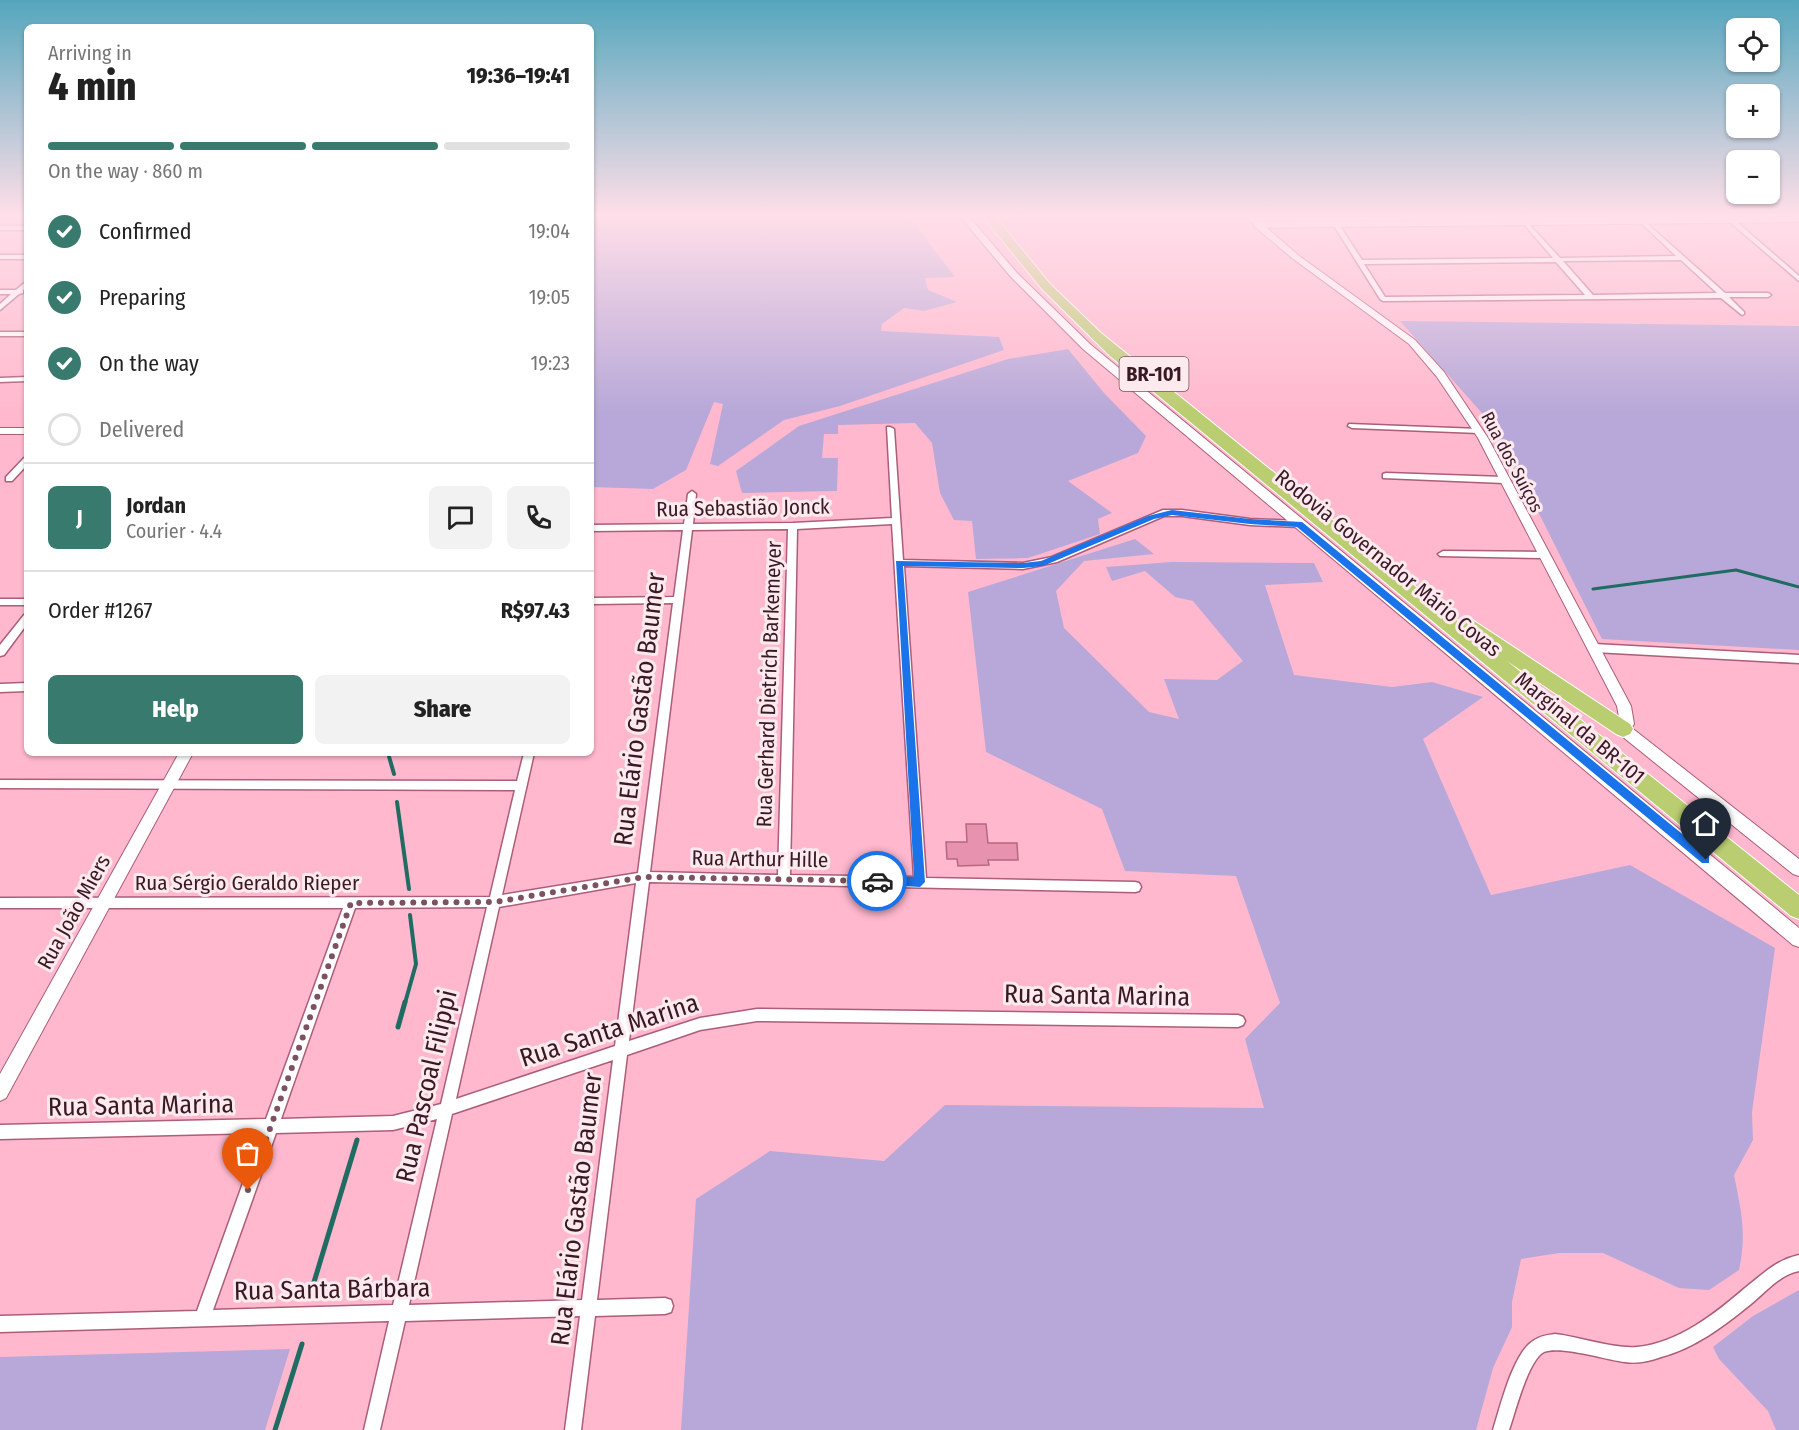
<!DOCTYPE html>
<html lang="en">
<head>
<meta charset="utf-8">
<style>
	body { margin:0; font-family:"Fira Sans Condensed",sans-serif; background:#f2f2f2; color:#222; height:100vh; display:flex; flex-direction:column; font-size:22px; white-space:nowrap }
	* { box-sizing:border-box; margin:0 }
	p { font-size:20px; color:#767676 }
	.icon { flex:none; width:33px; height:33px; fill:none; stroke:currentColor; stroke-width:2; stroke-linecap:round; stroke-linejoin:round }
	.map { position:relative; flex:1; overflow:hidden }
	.details { position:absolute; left:24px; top:24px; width:570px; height:732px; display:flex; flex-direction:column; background:#fff; border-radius:9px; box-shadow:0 2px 4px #0004 }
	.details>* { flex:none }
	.fabs { position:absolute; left:1726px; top:18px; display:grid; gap:12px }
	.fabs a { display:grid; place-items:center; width:54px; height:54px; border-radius:9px; background:#fff; box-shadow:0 2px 4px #0004; font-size:30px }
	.pin { position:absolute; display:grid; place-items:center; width:51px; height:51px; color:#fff; margin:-62px -26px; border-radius:50% 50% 50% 0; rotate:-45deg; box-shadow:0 0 6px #0007 }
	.pin .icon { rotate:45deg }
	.courier { position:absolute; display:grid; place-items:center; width:60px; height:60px; margin:-30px; border:4px solid #1a73e8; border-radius:50%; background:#fff; color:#222; box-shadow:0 2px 8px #0007 }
	.overview em { font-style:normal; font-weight:800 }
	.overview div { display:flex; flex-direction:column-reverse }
	.overview { display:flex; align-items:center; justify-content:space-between; height:102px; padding:0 24px }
	h1 { font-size:39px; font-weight:800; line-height:45px }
	.bar { display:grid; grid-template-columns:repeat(4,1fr); gap:9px 6px; align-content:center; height:72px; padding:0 24px }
	.bar i { height:8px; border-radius:4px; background:#e0e0e0 }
	.bar .current { background:#387b6e }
	.bar p { grid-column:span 4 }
	.line { display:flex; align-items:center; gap:15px; padding:0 24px; border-top:2px solid #e0e0e0 }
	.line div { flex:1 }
	.round { display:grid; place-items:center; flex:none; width:63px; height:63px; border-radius:9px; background:#f2f2f2 }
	ol { padding:0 24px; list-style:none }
	li { display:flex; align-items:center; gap:18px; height:66px }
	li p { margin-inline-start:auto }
	li .icon { padding:6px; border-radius:50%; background:#387b6e; color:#fff; stroke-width:4 }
	li:last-child { color:#767676 }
	li i { width:33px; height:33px; border:3px solid #e0e0e0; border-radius:50% }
	.button { display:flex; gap:12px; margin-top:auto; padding:12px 24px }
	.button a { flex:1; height:69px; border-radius:9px; background:#387b6e; color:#fff; font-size:24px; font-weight:800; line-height:69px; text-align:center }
	.button a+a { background:#f2f2f2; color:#222 }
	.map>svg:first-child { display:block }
	.green { fill:#b7a8d9 }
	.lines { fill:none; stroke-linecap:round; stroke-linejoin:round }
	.stream-far2 { stroke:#206c62; stroke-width:3 }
	.stream-far1 { stroke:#206c62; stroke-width:4 }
	.stream { stroke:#206c62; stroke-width:5 }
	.building { fill:#e792ae; stroke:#b76782; stroke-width:1.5 }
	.minor-casing { stroke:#ac5d78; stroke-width:3 }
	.tertiary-casing { stroke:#ac5d78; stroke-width:2 }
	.secondary-casing { stroke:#ac5d78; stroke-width:2 }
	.motorway-casing { stroke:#fff; stroke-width:2 }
	.minor { fill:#fff; fill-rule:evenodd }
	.tertiary { fill:#fff; fill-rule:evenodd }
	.secondary { fill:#fff; fill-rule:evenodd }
	.motorway { fill:#bacd70; fill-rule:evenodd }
	.route { fill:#1a73e8 }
	.done { stroke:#7e5160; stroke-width:6; stroke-dasharray:0 10.8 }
	.labels { text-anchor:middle; stroke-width:6; stroke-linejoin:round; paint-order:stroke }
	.far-street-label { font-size:18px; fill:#391924; stroke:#fdeaef }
	.shield { fill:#fdeaef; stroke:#745861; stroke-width:1.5 }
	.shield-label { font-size:20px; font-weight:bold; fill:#391924 }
	.street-label { font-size:21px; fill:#391924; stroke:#fdeaef }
	.near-street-label { font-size:26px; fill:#391924; stroke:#fdeaef }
</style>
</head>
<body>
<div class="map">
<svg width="1799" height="1430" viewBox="0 0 1799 1430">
	<rect width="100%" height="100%" fill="#ffb8ce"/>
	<path class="green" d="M591 213H906L955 277 925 278 928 290 957 302 924 311 904 308 882 324 881 331 999 337 1004 350 840 406 784 420 718 466 710 464 723 404 714 402 686 470 653 489 591 487Z
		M1400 321 1799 326V650L1602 639 1497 430Z
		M1068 349 1104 393 1146 436 1138 453 1068 481 1112 513 1098 519 1100 534 1028 558 976 559 972 521 954 520 940 493 932 443 915 423 838 425V434H824L822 458H838L837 491 742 493 736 471 799 426 1008 359Z
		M1135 539 1154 554 1084 561 1056 591 1064 628 1149 712 1179 719 1164 679 1217 680 1243 661 1193 601 1175 597 1145 571 1112 581 1106 567 1172 562 1314 563 1323 582 1265 585 1294 675 1392 687 1432 682 1483 697 1423 739 1491 895 1630 865 1775 948 1752 1112 1753 1140 1734 1175C1741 1210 1747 1233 1739 1270L1709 1290 1679 1288 1603 1253H1559L1521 1259 1512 1302V1327L1493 1368 1476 1430H681L696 1199 770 1151 884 1161 945 1105 1264 1108 1245 1039 1280 1003 1236 876 1125 871 1102 809 986 752 968 592Z
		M1799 1290V1430H1776L1768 1411 1719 1359 1713 1347 1753 1316Z
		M290 1349 265 1430H0V1357Z"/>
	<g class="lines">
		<path class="stream-far2" d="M1593 589 1736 570 1799 587"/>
		<path class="stream-far1" d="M388 753 394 774
			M397 802 409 889
			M405 1003 416 964 410 915"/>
		<path class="stream" d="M398 1027 405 1002
			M311 1292 357 1140
			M275 1430 302 1344"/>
	</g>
	<path class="building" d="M966 824H986L988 843H1017L1018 860H988L989 865 958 866 957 859H947L946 842H967Z"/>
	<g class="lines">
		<defs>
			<path id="minor" d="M1717 213H1799V216L1731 217 1799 276V281L1724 217 1253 222 1250 220 1253 218Z
				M1642 219 1725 293H1768L1771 295 1768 297H1729L1744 312V314L1742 315 1721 298 1383 301 1380 299 1333 224 1338 223 1362 260 1553 258 1523 223 1522 222 1525 220 1560 258 1676 256 1640 222V220ZM1681 260 1717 293 1593 295 1563 261ZM1556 262 1585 295 1385 297 1364 264Z
				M0 226H27V230H0Z
				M0 255H27V259H0Z
				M27 281V287L23 290V293L19 294 0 310V304L11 294H0V290H16Z
				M0 332H27V336H0Z
				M27 377V381L0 382V378Z
				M1349 424 1479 429 1483 431 1479 433 1352 428 1348 426Z
				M887 427H890L894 429 903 560 1023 563 1052 557 1163 510H1182L1250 519 1299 521 1303 524 1299 527 1250 525 1182 516H1164L1057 562 1023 569 904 566 926 878 1135 882 1139 883 1141 887 1139 891 1135 892 649 882 629 1041 700 1018 757 1009 1238 1015 1243 1017 1245 1021 1243 1025 1238 1027 757 1021 700 1030 627 1055 597 1300 665 1298 671 1300 673 1306 671 1312 665 1314 595 1316 581 1430H565L580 1316 405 1321 380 1430H364L389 1321 0 1332V1316L197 1311 261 1133 0 1139V1125L266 1119 343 908H0V898L490 897 515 790 0 788V780L517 781 524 753H534L502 895 638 873 673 603 591 604V598L674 597 683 530 591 531V525L684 524 688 494 692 491 696 494 693 524 793 523 892 518ZM892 524 914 877 790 875 797 529ZM788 529 778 875 650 872 692 530ZM636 883 615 1046 456 1099 499 907ZM487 907 441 1104 393 1116 281 1119 355 908ZM613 1060 582 1300 409 1305 452 1114ZM437 1119 393 1305 213 1310 276 1133 393 1130Z
				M24 458H27V465L12 481H6V477Z
				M1386 473 1504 477 1508 480 1504 483 1383 478V474Z
				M1443 551 1543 552 1548 555 1543 558 1440 556 1438 554Z
				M0 599H27V605H0Z
				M27 614V624L4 655 0 656V645L24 615Z
				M1594 644 1799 655V663L1594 652 1589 648Z
				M27 683V691L0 692V684Z
				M1799 1255V1271C1779 1275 1767 1291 1751 1304 1724 1326 1695 1348 1661 1357 1650 1361 1638 1364 1625 1362 1607 1360 1560 1345 1544 1352 1528 1360 1515 1413 1509 1430H1493C1500 1408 1513 1353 1533 1341 1540 1336 1547 1335 1555 1334 1581 1337 1613 1349 1637 1347 1678 1343 1715 1314 1745 1288 1763 1274 1776 1260 1799 1255Z"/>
			<path id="tertiary" d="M1255 223H1261L1298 255 1415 340 1444 372 1488 438 1631 706 1634 724C1630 731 1626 735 1618 733L1616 729 1620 723 1617 706 1478 438 1437 377 1409 344 1292 258 1255 227Z
				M0 428H27V434H0Z
				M179 753H193L6 1098 0 1101V1074Z"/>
			<path id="secondary" d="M957 213H966L1017 273 1091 345 1799 928V947L1793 945 1083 349 1011 277Z
				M1241 213H1250L1260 222 1799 216V222L1258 228Z
				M1623 723 1628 725 1799 859V876L1793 874 1618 733 1615 729 1618 725Z"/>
			<path id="motorway" d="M980 213H992L1050 284 1101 333 1458 621 1465 618 1471 619 1630 724 1633 729 1630 734 1623 737 1616 734 1507 661 1799 895V919L1791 916 1110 356 1042 289Z"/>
		</defs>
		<use href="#minor" class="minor-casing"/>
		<use href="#tertiary" class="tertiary-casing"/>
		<use href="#secondary" class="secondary-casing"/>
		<use href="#motorway" class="motorway-casing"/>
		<use href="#minor" class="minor"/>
		<use href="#tertiary" class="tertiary"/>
		<use href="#secondary" class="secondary"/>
		<use href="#motorway" class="motorway"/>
	</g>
	<linearGradient id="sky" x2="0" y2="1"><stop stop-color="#54a6bd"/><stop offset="0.52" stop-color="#ffdfe9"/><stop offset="1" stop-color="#ffdfe9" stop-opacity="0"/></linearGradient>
	<rect width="1799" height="413" fill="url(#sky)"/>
	<path class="route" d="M1172 510 1250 519 1302 522 1709 856V863H1702L1297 527 1250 524 1172 515 1154 519 1043 566 1023 568 903 566 925 882 920 887 873 884 872 881 877 876 914 877 896 561 1023 563 1041 561 1148 516Z"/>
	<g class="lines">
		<path class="done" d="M248 1190 351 903 495 902 644 877 877 881"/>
	</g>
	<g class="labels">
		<g class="far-street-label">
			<text transform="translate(1512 462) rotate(62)" y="6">Rua dos Suíços</text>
		</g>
		<rect class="shield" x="1119.5" y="357" width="69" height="34" rx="4.5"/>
		<g class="shield-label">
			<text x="1154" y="381">BR-101</text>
		</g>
		<g class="street-label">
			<text transform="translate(743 508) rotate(-1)" y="7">Rua Sebastião Jonck</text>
			<text transform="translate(1388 563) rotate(39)" y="7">Rodovia Governador Mário Covas</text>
			<text transform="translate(769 684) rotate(-88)" y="7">Rua Gerhard Dietrich Barkemeyer</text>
			<text transform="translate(1580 728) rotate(40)" y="7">Marginal da BR-101</text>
			<text transform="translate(760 859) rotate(1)" y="7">Rua Arthur Hille</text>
			<text x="247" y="890">Rua Sérgio Geraldo Rieper</text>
			<text transform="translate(74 912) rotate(-61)" y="7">Rua João Miers</text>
		</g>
		<g class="near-street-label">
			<text transform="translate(639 709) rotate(-83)" y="9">Rua Elário Gastão Baumer</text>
			<text transform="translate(1097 995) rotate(1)" y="9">Rua Santa Marina</text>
			<text transform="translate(609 1030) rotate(-18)" y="9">Rua Santa Marina</text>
			<text transform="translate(426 1086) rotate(-77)" y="9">Rua Pascoal Filippi</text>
			<text transform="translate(141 1105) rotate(-1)" y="9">Rua Santa Marina</text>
			<text transform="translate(576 1209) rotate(-83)" y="9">Rua Elário Gastão Baumer</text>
			<text transform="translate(332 1289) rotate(-1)" y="9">Rua Santa Bárbara</text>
		</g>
	</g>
</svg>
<div class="fabs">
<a><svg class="icon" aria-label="locate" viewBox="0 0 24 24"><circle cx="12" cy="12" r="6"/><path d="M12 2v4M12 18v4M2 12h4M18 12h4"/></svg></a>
<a>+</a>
<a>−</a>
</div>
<div class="pin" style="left:248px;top:1190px;background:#ea580c"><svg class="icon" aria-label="bag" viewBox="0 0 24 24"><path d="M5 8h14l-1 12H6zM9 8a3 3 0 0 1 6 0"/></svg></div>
<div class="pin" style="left:1706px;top:860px;background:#1f2937"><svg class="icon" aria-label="home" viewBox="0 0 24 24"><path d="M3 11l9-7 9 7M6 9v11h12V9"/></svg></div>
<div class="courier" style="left:877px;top:881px"><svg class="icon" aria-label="car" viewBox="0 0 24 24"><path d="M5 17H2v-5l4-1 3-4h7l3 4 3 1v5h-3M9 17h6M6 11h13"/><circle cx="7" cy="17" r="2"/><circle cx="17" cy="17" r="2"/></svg></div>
<section class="details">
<div class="overview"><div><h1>4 min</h1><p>Arriving in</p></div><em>19:36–19:41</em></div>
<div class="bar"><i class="current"></i><i class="current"></i><i class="current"></i><i></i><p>On the way · 860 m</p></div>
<ol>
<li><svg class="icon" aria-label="check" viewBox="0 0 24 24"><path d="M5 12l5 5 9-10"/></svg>Confirmed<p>19:04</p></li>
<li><svg class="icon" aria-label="check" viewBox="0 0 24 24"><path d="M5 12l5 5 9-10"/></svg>Preparing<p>19:05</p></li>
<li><svg class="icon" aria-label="check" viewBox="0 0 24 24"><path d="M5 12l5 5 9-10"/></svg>On the way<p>19:23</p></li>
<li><i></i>Delivered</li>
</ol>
<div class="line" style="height:108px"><b class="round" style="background:#387b6e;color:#fff">J</b><div><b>Jordan</b><p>Courier · 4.4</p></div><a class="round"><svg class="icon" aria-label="chat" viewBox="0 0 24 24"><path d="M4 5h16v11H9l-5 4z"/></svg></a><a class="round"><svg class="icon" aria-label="phone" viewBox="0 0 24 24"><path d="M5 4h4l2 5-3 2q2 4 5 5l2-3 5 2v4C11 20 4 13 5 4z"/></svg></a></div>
<div class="line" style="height:78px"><div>Order #1267</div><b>R$97.43</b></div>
<div class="button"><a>Help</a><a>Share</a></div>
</section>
</div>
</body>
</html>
